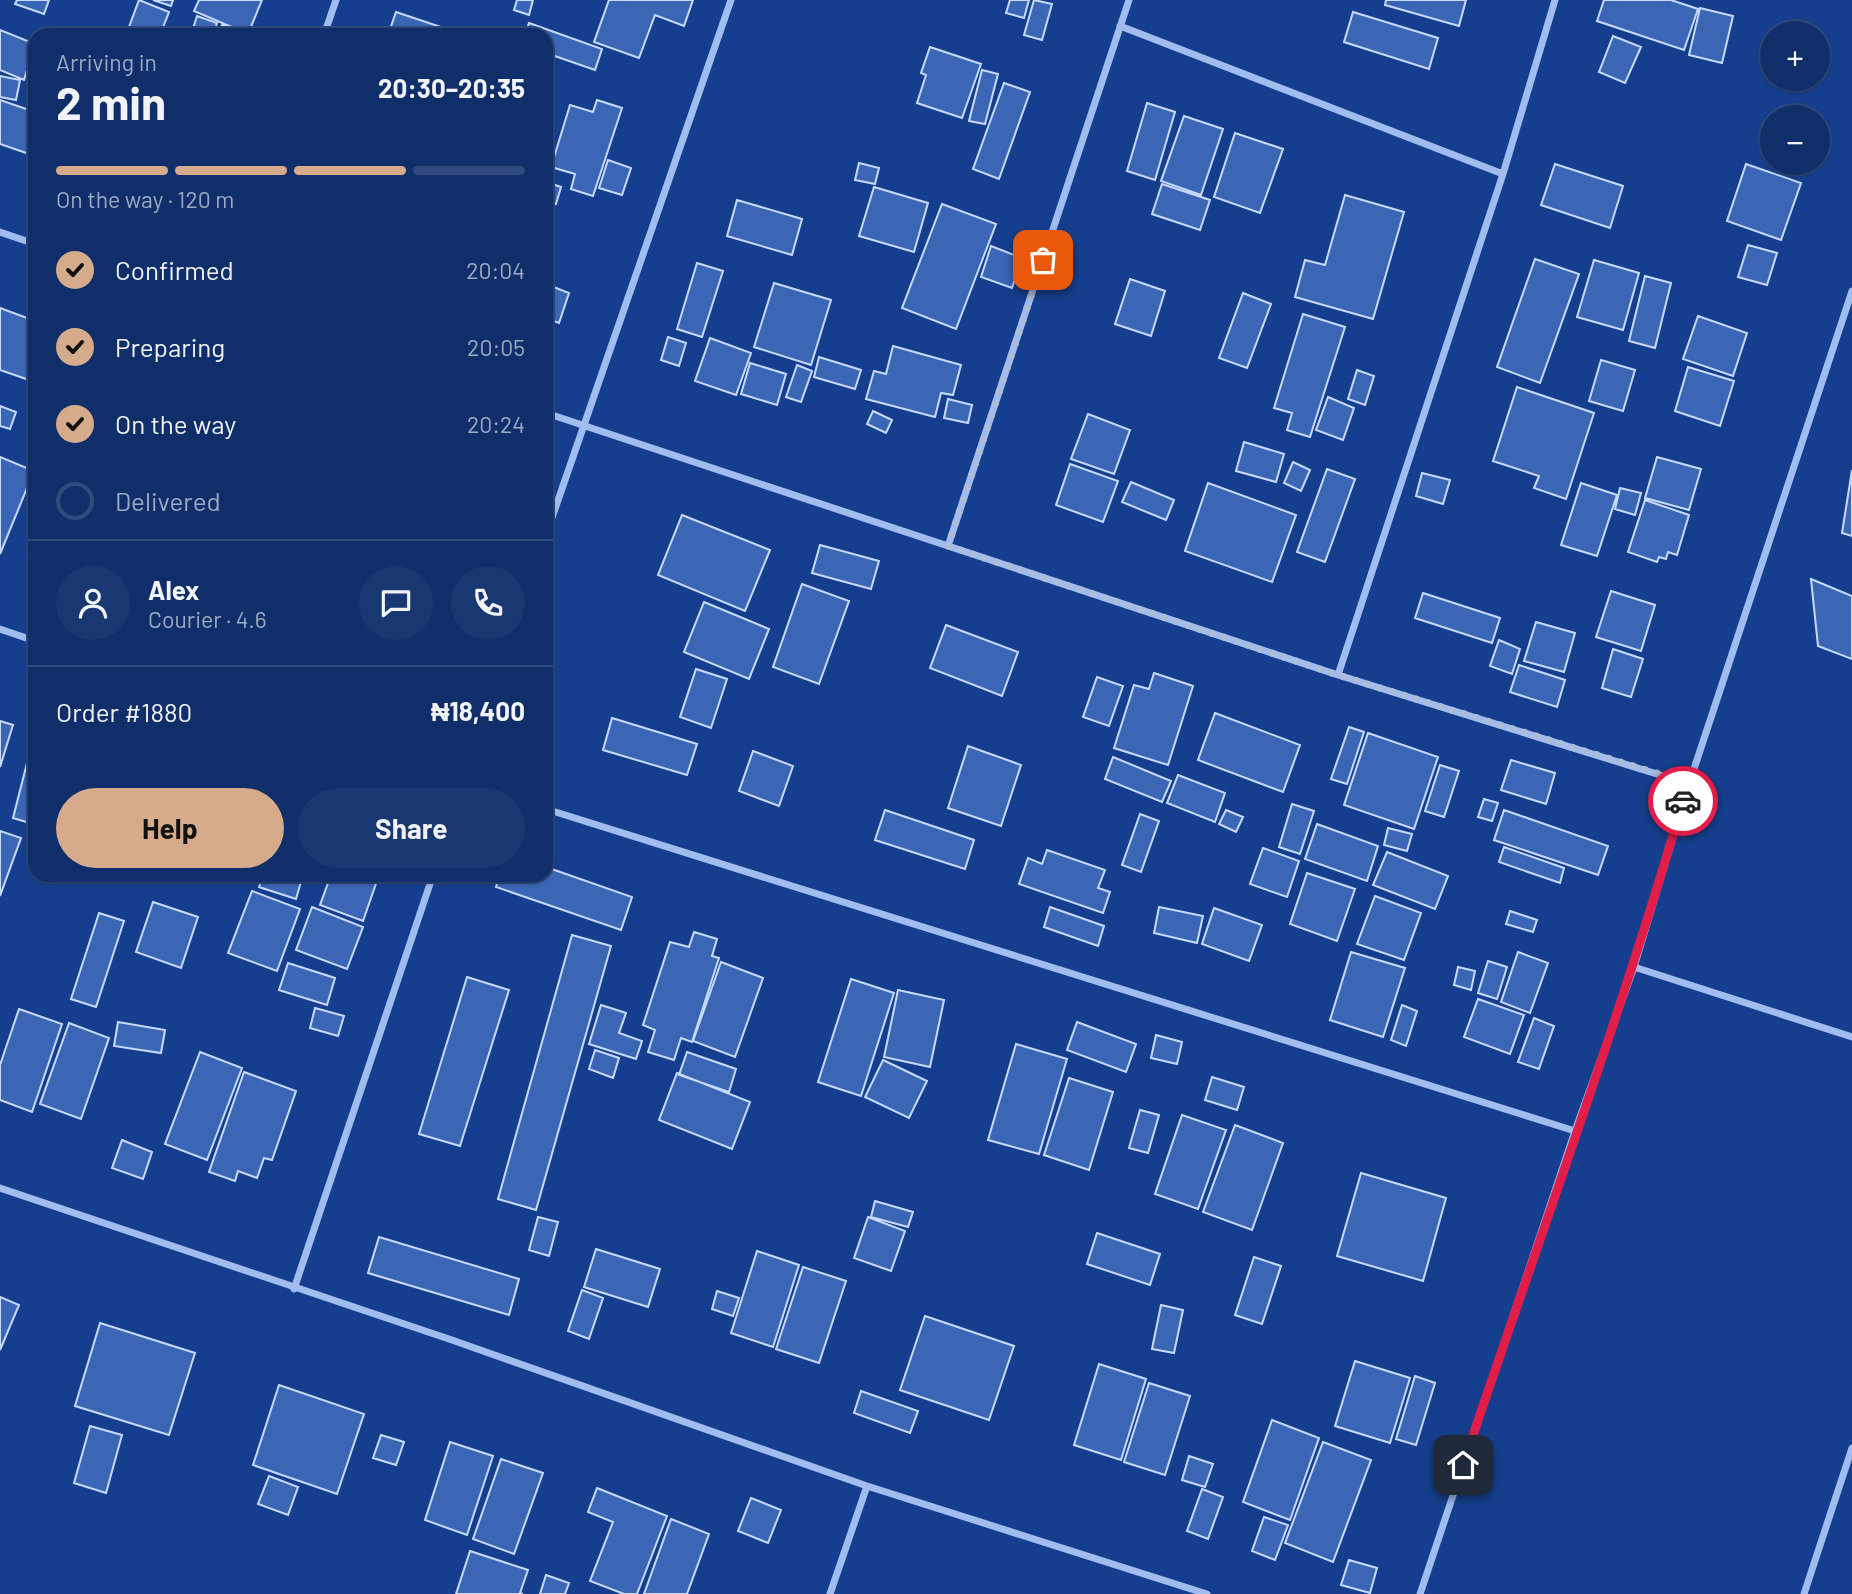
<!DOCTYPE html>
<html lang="en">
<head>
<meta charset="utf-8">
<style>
	body { margin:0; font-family:Barlow,sans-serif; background:#193770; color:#f1f3f6; height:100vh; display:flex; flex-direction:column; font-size:26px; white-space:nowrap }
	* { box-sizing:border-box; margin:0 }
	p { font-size:23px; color:#9ca9c1 }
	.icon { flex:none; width:38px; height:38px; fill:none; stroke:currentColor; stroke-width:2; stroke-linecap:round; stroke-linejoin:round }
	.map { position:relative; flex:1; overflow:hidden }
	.side { position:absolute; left:28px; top:28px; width:525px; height:854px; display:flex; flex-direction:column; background:#102f6a; border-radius:21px; box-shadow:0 2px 5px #0004,0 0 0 2px #304a7e }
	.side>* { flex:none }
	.fabs { position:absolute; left:1760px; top:21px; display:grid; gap:14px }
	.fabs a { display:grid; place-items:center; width:70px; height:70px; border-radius:50%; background:#102f6a; box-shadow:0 2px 5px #0004,0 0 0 2px #304a7e; font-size:35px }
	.pin { position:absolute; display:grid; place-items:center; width:60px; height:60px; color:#fff; margin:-30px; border-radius:14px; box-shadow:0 4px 10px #0006 }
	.courier { position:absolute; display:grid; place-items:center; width:70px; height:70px; margin:-35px; border:5px solid #e11d48; border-radius:50%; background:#fff; color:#222; box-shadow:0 2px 9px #0007 }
	.head em { font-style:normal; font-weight:700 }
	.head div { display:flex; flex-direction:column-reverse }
	.head { display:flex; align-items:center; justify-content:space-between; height:119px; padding:0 28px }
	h1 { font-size:46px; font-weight:700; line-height:52px }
	.bar { display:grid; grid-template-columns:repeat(4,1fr); gap:10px 7px; align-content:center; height:84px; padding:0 28px }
	.bar i { height:9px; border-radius:5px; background:#304a7e }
	.bar .on { background:#d6ab8b }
	.bar p { grid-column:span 4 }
	.line { display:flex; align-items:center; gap:18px; padding:0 28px; border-top:2px solid #304a7e }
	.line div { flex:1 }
	.round { display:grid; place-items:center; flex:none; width:74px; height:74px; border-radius:37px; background:#193770 }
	ol { padding:0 28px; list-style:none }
	li { display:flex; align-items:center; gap:21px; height:77px }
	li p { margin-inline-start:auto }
	li .icon { padding:7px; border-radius:50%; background:#d6ab8b; color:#111; stroke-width:4 }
	li:last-child { color:#9ca9c1 }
	li i { width:38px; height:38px; border:4px solid #304a7e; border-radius:50% }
	.button { display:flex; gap:14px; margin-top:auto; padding:14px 28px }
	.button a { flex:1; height:80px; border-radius:42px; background:#d6ab8b; color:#111; font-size:28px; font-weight:700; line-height:80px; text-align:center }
	.button a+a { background:#193770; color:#f1f3f6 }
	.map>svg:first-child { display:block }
	.building { fill:#3a66b5; stroke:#c7dafb; stroke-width:2 }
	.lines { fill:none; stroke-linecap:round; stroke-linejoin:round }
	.street { stroke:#a1bdf0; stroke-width:7 }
	.done { stroke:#adbcd7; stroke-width:7; stroke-dasharray:0 12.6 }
	.route { stroke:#e11d48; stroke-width:9 }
</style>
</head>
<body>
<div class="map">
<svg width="1852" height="1594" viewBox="0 0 1852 1594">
	<rect width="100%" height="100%" fill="#153f8e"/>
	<path class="building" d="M17 0H49L44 14 15 4Z
		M139 0 169 12 160 35H126Z
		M153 0H173L171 6Z
		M199 0H262L248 34 194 11Z
		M517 0H533L529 15 514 10Z
		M609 0H693L684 26 655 15 639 58 594 42Z
		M1010 0H1029L1024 18 1006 13Z
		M1034 0 1052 4 1042 40 1024 35Z
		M1386 0H1466L1459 26 1385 5Z
		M1604 0H1671L1698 9 1684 50 1597 21Z
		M1700 8 1733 16 1722 63 1689 55Z
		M396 12 459 33 458 35H388Z
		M1353 12 1438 38 1429 69 1344 42Z
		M197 16 217 23 213 35H191Z
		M529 23 602 49 595 70 546 53V35H525Z
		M222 25 246 33 245 35H218Z
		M469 29 488 35H467Z
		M0 30 35 44 24 80 0 70Z
		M1613 36 1641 47 1625 83 1599 72Z
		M930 47 981 64 962 118 917 103 926 75 921 73Z
		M982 70 998 74 985 124 969 121Z
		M0 76 20 80 16 100 0 97Z
		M1004 83 1030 92 999 179 973 169Z
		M0 100 35 112V156L0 144Z
		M597 100 622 108 593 196 571 189 575 174 551 167 570 105 593 112Z
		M1147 103 1175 112 1155 180 1127 171Z
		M1184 116 1223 129 1201 195 1161 181Z
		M1235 133 1283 149 1260 213 1214 197Z
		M608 160 631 168 622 195 599 188Z
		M859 163 879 168 875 184 855 180Z
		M1555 164 1623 186 1610 228 1541 205Z
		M1746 164 1801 183 1781 240 1727 221Z
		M546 182 561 187 556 204 546 201Z
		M1162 184 1210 200 1200 230 1152 214Z
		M874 187 928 203 914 252 859 236Z
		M1345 195 1404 212 1373 319 1295 297 1305 260 1325 265Z
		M737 200 802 219 792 255 727 236Z
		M942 204 996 224 956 329 902 308Z
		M1748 245 1777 253 1767 285 1738 277Z
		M991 246 1022 258 1012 288 981 277Z
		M1535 259 1579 274 1540 383 1497 367Z
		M1594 260 1639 273 1623 330 1577 317Z
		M697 263 723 271 702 337 677 329Z
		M1645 276 1671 283 1655 348 1629 341Z
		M1130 279 1165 291 1151 336 1115 324Z
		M774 283 831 300 811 365 754 347Z
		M546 284 569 293 559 323 546 318Z
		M1243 293 1271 304 1247 368 1219 358Z
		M0 308 35 321V382L0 370Z
		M1303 314 1345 327 1310 437 1287 430 1292 413 1274 408Z
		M1698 316 1747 333 1733 376 1683 359Z
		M668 337 686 343 679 366 661 360Z
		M710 338 751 353 736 395 695 381Z
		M893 346 961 365 953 395 941 393 935 417 866 399 874 371 886 374Z
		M819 357 861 370 855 389 814 377Z
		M1601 360 1635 370 1623 411 1589 401Z
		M750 363 786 374 777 405 741 394Z
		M797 365 812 371 801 402 786 397Z
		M1688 367 1734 381 1720 426 1675 411Z
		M1357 370 1374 376 1365 405 1348 399Z
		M1517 387 1594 413 1566 499 1534 488 1539 476 1493 461Z
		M1328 397 1354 408 1343 440 1316 430Z
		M948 399 972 405 968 423 944 418Z
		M0 406 16 412 10 429 0 426Z
		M873 411 892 420 886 433 867 424Z
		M1088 414 1130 430 1114 474 1071 459Z
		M1244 442 1284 454 1276 482 1236 471Z
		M0 457 34 471 0 554Z
		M1657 457 1701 469 1689 510 1645 498Z
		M1293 462 1310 470 1301 491 1284 483Z
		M1070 464 1118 481 1103 522 1056 505Z
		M1327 469 1355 479 1325 562 1297 552Z
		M1852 470V536L1842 533Z
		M1422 473 1450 480 1443 504 1416 496Z
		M1131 482 1174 500 1166 520 1122 502Z
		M1208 483 1296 515 1272 582 1185 551Z
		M1581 483 1617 495 1597 556 1561 545Z
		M1620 488 1641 493 1635 515 1615 509Z
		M1645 500 1689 515 1677 555 1668 552 1666 559 1659 557 1657 562 1628 552Z
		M682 515 770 550 745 611 658 575Z
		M35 530V559L27 557Z
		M820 545 879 561 871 589 812 573Z
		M1811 579 1852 596V659L1818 646Z
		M802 584 849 601 819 684 773 667Z
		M1611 591 1655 605 1641 651 1596 637Z
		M1423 593 1500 618 1492 643 1415 618Z
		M704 602 769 629 749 679 684 652Z
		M1536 622 1575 633 1564 672 1524 661Z
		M946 625 1018 652 1002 696 930 668Z
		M1499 640 1520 649 1512 674 1490 666Z
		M1613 649 1643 659 1631 697 1602 688Z
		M1519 665 1565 680 1557 707 1510 692Z
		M696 669 727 679 711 728 680 717Z
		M1154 673 1193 686 1168 765 1114 748 1134 685 1149 689Z
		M1097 677 1123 686 1109 726 1083 717Z
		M1215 713 1300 745 1283 792 1198 760Z
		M612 718 697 744 687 775 603 750Z
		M0 721 13 725 0 767Z
		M1349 727 1364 732 1347 784 1331 779Z
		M1368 733 1438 757 1414 829 1344 805Z
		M968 746 1021 765 1001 826 948 808Z
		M753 751 793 766 779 806 739 791Z
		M1113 757 1171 781 1162 802 1105 779Z
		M1511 760 1555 773 1546 804 1501 790Z
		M27 763 35 765 33 824 13 818Z
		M1440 765 1459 771 1444 817 1425 811Z
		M1178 775 1225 793 1215 822 1167 803Z
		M1484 799 1498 803 1492 821 1478 817Z
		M1292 804 1314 811 1300 854 1279 847Z
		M885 810 974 840 965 869 875 840Z
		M1226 810 1243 817 1236 832 1219 824Z
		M1504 810 1608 846 1598 875 1494 840Z
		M1140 814 1159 821 1141 872 1122 865Z
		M1317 824 1378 846 1367 881 1305 859Z
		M1388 828 1412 834 1407 851 1384 845Z
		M0 831 21 838 0 896Z
		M1504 847 1564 868 1560 883 1499 862Z
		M1263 848 1299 861 1287 897 1250 884Z
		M1047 850 1105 870 1098 888 1110 892 1103 913 1019 884 1028 858 1042 864Z
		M1387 852 1448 876 1435 909 1373 885Z
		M546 867 632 897 621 930 496 887 500 875H546Z
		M1307 873 1355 889 1337 941 1290 924Z
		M263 875H303L296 899 259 887Z
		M331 875H379L363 921 320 905Z
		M252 891 300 909 277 971 228 953Z
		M1375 896 1421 913 1404 960 1357 944Z
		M153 902 198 917 181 968 136 952Z
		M312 907 363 927 347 969 296 950Z
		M1050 907 1104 926 1098 946 1044 927Z
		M1159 907 1203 916 1197 943 1154 933Z
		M1214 908 1262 925 1249 961 1202 944Z
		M1510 911 1537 920 1533 932 1506 924Z
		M99 913 124 921 96 1007 71 999Z
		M694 932 717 939 712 956 719 958 692 1042 681 1038 674 1060 648 1052 655 1030 643 1025 670 942 689 947Z
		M572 935 611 946 536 1210 498 1199Z
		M1351 952 1405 968 1383 1037 1330 1020Z
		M1518 952 1548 963 1530 1013 1501 1002Z
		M1488 961 1507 967 1497 999 1478 993Z
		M721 962 763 978 735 1057 693 1041Z
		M288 963 335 978 327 1005 279 990Z
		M1458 967 1475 971 1471 990 1454 985Z
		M467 977 509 990 460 1146 419 1134Z
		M851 979 894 993 861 1096 818 1082Z
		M898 990 944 1000 930 1067 884 1057Z
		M1478 999 1524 1015 1510 1054 1464 1037Z
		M601 1005 626 1013 619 1033 642 1041 636 1059 589 1044Z
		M1402 1005 1417 1011 1406 1046 1391 1040Z
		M315 1008 344 1016 338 1036 310 1028Z
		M19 1009 62 1024 32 1112 0 1100V1065Z
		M1534 1018 1554 1026 1539 1069 1518 1062Z
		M118 1022 165 1030 161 1053 114 1046Z
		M1077 1022 1136 1044 1126 1072 1067 1050Z
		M69 1023 109 1038 81 1119 40 1104Z
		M1156 1035 1182 1042 1177 1064 1151 1058Z
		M1016 1044 1067 1059 1039 1154 988 1140Z
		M595 1050 619 1058 613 1078 589 1069Z
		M200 1052 242 1068 207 1160 165 1144Z
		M687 1052 736 1069 729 1092 679 1075Z
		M883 1060 927 1081 909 1118 865 1097Z
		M244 1072 296 1091 272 1160 264 1158 257 1178 238 1171 235 1181 209 1172Z
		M677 1073 750 1102 732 1149 659 1120Z
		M1212 1077 1244 1087 1237 1110 1205 1100Z
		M1069 1078 1113 1092 1089 1170 1044 1155Z
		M1140 1110 1159 1115 1148 1153 1129 1148Z
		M1182 1115 1226 1130 1198 1209 1155 1194Z
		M1235 1125 1283 1143 1252 1230 1203 1212Z
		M122 1140 152 1152 143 1179 112 1168Z
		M1361 1173 1446 1198 1423 1281 1337 1256Z
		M875 1201 913 1212 908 1227 871 1217Z
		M538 1217 558 1222 549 1256 529 1250Z
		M868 1217 905 1231 891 1271 854 1258Z
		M1097 1233 1160 1254 1150 1285 1087 1264Z
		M379 1237 519 1279 509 1315 368 1273Z
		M596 1249 660 1269 648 1307 584 1287Z
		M757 1251 799 1265 773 1347 731 1333Z
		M1254 1257 1281 1266 1262 1324 1235 1315Z
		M803 1267 846 1281 819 1363 776 1349Z
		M582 1290 603 1298 589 1339 568 1331Z
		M717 1291 739 1298 733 1316 712 1309Z
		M0 1297 19 1305 0 1350Z
		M1161 1305 1183 1310 1174 1353 1152 1349Z
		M925 1316 1014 1346 989 1420 900 1390Z
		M100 1323 195 1353 169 1435 75 1406Z
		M1355 1361 1410 1378 1390 1443 1335 1426Z
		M1099 1364 1146 1379 1121 1460 1074 1445Z
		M1415 1376 1435 1383 1416 1445 1396 1439Z
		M1149 1383 1190 1396 1165 1475 1124 1462Z
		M279 1385 364 1414 337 1494 253 1465Z
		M861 1391 918 1411 910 1433 854 1413Z
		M1272 1420 1319 1438 1290 1520 1243 1502Z
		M90 1426 122 1435 106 1493 74 1483Z
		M381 1435 404 1442 396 1465 373 1458Z
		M450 1442 493 1456 467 1535 425 1520Z
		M1323 1442 1371 1460 1333 1562 1285 1543Z
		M1189 1456 1213 1464 1205 1487 1182 1480Z
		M501 1459 543 1473 514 1554 473 1539Z
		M269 1476 298 1487 288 1515 258 1504Z
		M597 1488 667 1516 637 1594H624L590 1581 613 1522 588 1512Z
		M1202 1489 1223 1497 1208 1539 1187 1531Z
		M751 1498 781 1510 768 1543 738 1531Z
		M1264 1517 1288 1525 1275 1560 1252 1551Z
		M671 1519 709 1534 687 1594H644Z
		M470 1551 528 1570 520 1593 523 1594H456Z
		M1349 1560 1377 1568 1370 1593 1341 1585Z
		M546 1575 569 1583 565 1594H540Z"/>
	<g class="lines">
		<path class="street" d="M1120 26 1503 174
			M324 35 336 0
			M0 232 35 244
			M546 413 1338 675 1689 784
			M546 535 731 0
			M948 546 1129 0
			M0 629 35 641
			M1338 675 1503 174 1555 0
			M546 809 1575 1131
			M1634 967 1852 1037
			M0 1188 449 1339 867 1486 1207 1594
			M294 1289 433 875
			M830 1594 867 1486
			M1420 1594 1575 1131 1634 967 1689 784 1852 291
			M1804 1594 1852 1448"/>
	</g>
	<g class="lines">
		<path class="done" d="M1043 260 948 546 1338 675 1689 783 1683 801"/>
		<path class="route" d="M1463 1465C1537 1244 1618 1025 1683 801"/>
	</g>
</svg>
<div class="fabs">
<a>+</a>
<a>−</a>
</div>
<div class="pin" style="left:1043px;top:260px;background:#ea580c"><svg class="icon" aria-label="bag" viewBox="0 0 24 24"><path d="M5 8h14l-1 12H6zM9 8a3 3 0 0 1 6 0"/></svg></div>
<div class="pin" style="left:1463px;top:1465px;background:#1f2937"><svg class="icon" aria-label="home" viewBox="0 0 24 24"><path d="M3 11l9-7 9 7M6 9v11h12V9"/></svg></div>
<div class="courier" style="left:1683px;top:801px"><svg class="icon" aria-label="car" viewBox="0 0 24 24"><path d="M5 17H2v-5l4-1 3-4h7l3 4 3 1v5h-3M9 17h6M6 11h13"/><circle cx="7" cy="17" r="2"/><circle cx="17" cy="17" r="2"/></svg></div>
<section class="side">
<div class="head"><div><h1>2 min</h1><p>Arriving in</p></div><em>20:30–20:35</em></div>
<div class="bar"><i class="on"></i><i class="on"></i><i class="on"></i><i></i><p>On the way · 120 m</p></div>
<ol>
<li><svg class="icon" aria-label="check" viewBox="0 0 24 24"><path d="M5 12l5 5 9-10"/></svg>Confirmed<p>20:04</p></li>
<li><svg class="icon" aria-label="check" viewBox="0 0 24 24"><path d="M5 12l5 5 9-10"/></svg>Preparing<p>20:05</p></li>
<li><svg class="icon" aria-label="check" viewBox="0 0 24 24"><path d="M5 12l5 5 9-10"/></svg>On the way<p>20:24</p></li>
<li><i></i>Delivered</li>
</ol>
<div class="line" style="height:126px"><a class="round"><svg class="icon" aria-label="person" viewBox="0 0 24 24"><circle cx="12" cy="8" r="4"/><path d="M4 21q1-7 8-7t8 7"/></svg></a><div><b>Alex</b><p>Courier · 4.6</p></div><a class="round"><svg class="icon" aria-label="chat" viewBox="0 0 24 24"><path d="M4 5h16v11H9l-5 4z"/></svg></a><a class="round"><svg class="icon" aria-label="phone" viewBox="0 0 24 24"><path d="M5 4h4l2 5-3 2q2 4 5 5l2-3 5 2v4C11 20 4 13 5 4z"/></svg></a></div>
<div class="line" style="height:91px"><div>Order #1880</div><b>₦18,400</b></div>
<div class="button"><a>Help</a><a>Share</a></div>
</section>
</div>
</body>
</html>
